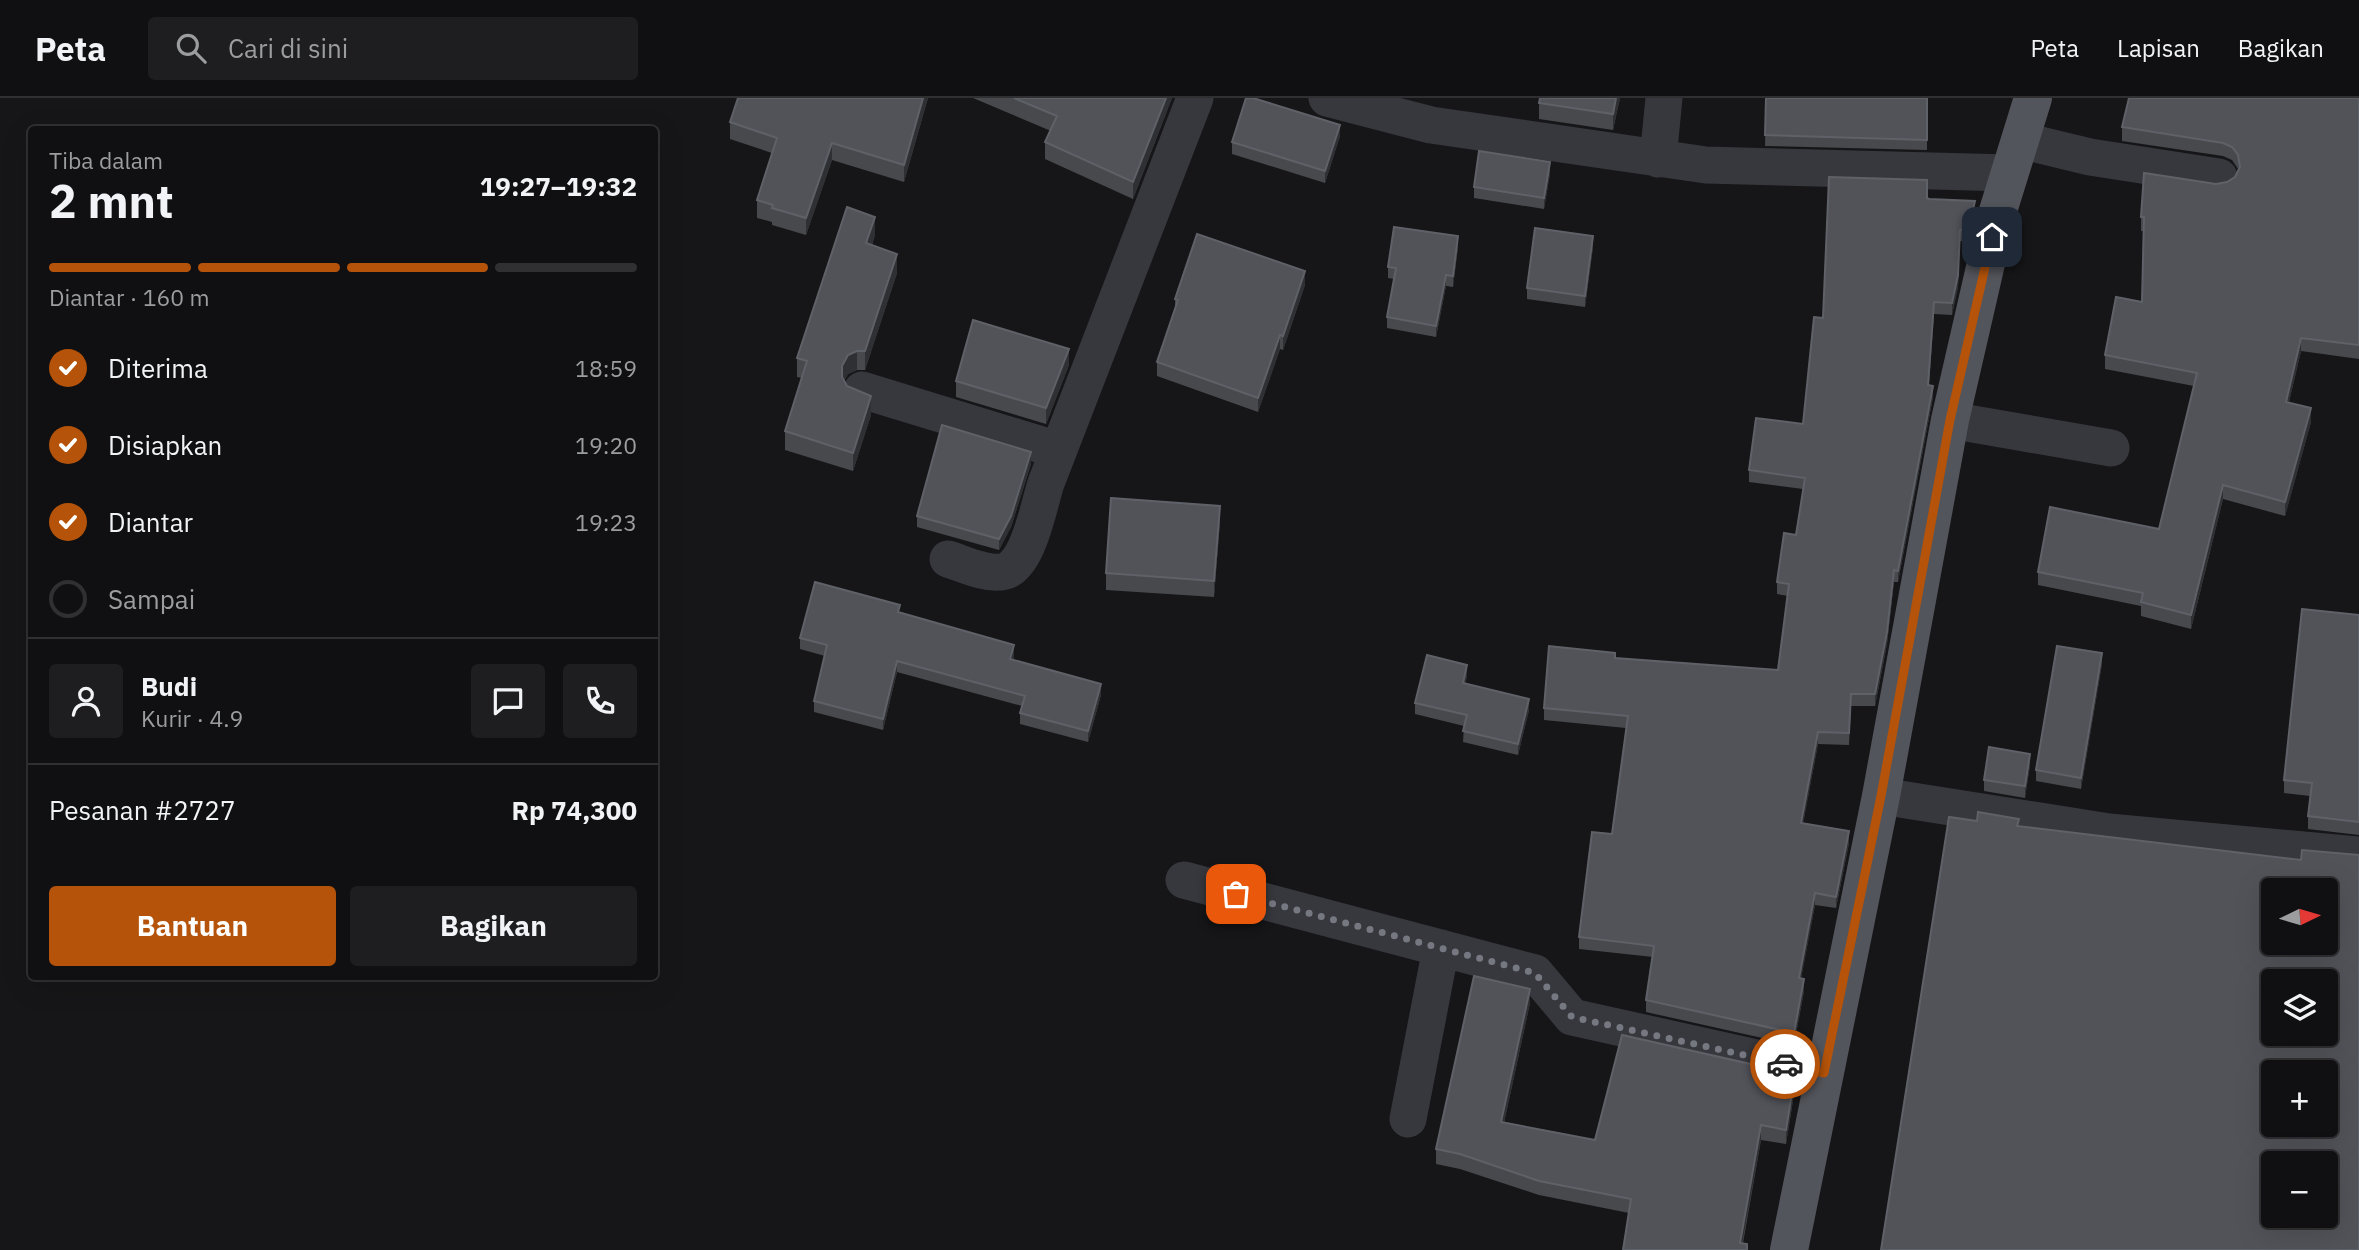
<!DOCTYPE html>
<html lang="id">
<head>
<meta charset="utf-8">
<style>
	body { margin:0; font-family:"IBM Plex Sans",sans-serif; background:#1e1e20; color:#f1f3f6; height:100vh; display:flex; flex-direction:column; font-size:26px; white-space:nowrap }
	* { box-sizing:border-box; margin:0 }
	p { font-size:23px; color:#9c9d9f }
	.icon { flex:none; width:38px; height:38px; fill:none; stroke:currentColor; stroke-width:2; stroke-linecap:round; stroke-linejoin:round }
	.map { position:relative; flex:1; overflow:hidden }
	.details { position:absolute; left:28px; top:28px; width:630px; height:854px; display:flex; flex-direction:column; background:#101012; border-radius:7px; box-shadow:0 7px 28px #0002,0 0 0 2px #303032 }
	.details>* { flex:none }
	.needle { width:46px; rotate:85deg }
	.tools { position:absolute; left:2261px; top:780px; display:grid; gap:14px }
	.tools a { display:grid; place-items:center; width:77px; height:77px; border-radius:7px; background:#101012; box-shadow:0 7px 28px #0002,0 0 0 2px #303032; font-size:35px }
	.pin { position:absolute; display:grid; place-items:center; width:60px; height:60px; color:#fff; margin:-30px; border-radius:14px; box-shadow:0 4px 10px #0006 }
	.courier { position:absolute; display:grid; place-items:center; width:70px; height:70px; margin:-35px; border:5px solid #b45309; border-radius:50%; background:#fff; color:#222; box-shadow:0 2px 9px #0007 }
	.headline em { font-style:normal; font-weight:700 }
	.headline div { display:flex; flex-direction:column-reverse }
	.headline { display:flex; align-items:center; justify-content:space-between; height:119px; padding:0 21px }
	h1 { font-size:46px; font-weight:700; line-height:52px }
	.bar { display:grid; grid-template-columns:repeat(4,1fr); gap:10px 7px; align-content:center; height:84px; padding:0 21px }
	.bar i { height:9px; border-radius:5px; background:#303032 }
	.bar .current { background:#b45309 }
	.bar p { grid-column:span 4 }
	.line { display:flex; align-items:center; gap:18px; padding:0 21px; border-top:2px solid #303032 }
	.line div { flex:1 }
	.round { display:grid; place-items:center; flex:none; width:74px; height:74px; border-radius:7px; background:#1e1e20 }
	ol { padding:0 21px; list-style:none }
	li { display:flex; align-items:center; gap:21px; height:77px }
	li p { margin-inline-start:auto }
	li .icon { padding:7px; border-radius:50%; background:#b45309; color:#fff; stroke-width:4 }
	li:last-child { color:#9c9d9f }
	li i { width:38px; height:38px; border:4px solid #303032; border-radius:50% }
	.cta { display:flex; gap:14px; margin-top:auto; padding:14px 21px }
	.cta a { flex:1; height:80px; border-radius:7px; background:#b45309; color:#fff; font-size:28px; font-weight:700; line-height:80px; text-align:center }
	.cta a+a { background:#1e1e20; color:#f1f3f6 }
	header { display:flex; align-items:center; gap:42px; box-sizing:border-box; height:98px; padding:0 35px; background:#101012; border-bottom:2px solid #303032 }
	header strong { font-size:33px }
	nav { display:flex; gap:38px; margin-inline-start:auto; font-size:24px }
	.search { width:490px; height:63px; background:#1e1e20; display:flex; align-items:center; gap:18px; box-sizing:border-box; padding:0 24px; border-radius:7px; color:#9c9d9f; font-size:26px }
	.map>svg:first-child { display:block }
	.lines { fill:none; stroke-linecap:round; stroke-linejoin:round }
	.minor { stroke:#37383d; stroke-width:37 }
	.major { stroke:#53555c; stroke-width:38 }
	.wall { fill:#47494d }
	.shaded-wall { fill:#2f3033 }
	.building { fill:#525359; stroke:#5f6168; stroke-width:2; fill-rule:evenodd }
	.done { stroke:#757880; stroke-width:7; stroke-dasharray:0 12.6 }
	.route { stroke:#b45309; stroke-width:9 }
</style>
</head>
<body>
<header>
<strong>Peta</strong>
<div class="search"><svg class="icon" aria-label="search" viewBox="0 0 24 24"><circle cx="10" cy="10" r="6"/><path d="M15 15l6 6"/></svg>Cari di sini</div>
<nav><a>Peta</a><a>Lapisan</a><a>Bagikan</a></nav>
</header>
<div class="map">
<svg width="2359" height="1152" viewBox="0 0 2359 1152">
	<rect width="100%" height="100%" fill="#161618"/>
	<g class="lines">
		<path class="minor" d="M1327 0 1431 27 1706 67 2010 75
			M2020 42 2090 59 2219 79
			M1658 61 1664 0
			M862 292 1058 352
			M1950 322 2111 350
			M948 461C964 466 984 476 1001 474 1028 472 1039 406 1046 385L1195 0
			M1881 698 2109 734 2359 757
			M1184 782 1535 875 1572 919 1824 975
			M1408 1021 1441 850"/>
		<path class="major" d="M1789 1152 1881 698 1950 322 1998 113 2033 0"/>
	</g>
	<path class="wall" d="M928 0 904 84 832 62 806 137 772 127V124L757 120V102L772 55 730 41V24Z
		M973 0H1172L1133 101 1045 61V44L1051 33Z
		M1540 0H1620L1613 32 1539 21V5Z
		M1766 0H1927V52L1765 48Z
		M2359 0V261L2301 253 2289 304 2311 324 2285 418 2223 401 2191 531 2141 518V508L2038 487V474L2159 431 2194 288 2105 271V257L2142 204 2143 133H2141V119L2216 86 2227 84 2235 79 2238 71 2232 62 2223 58 2122 43V29Z
		M1340 38 1325 85 1232 56V44Z
		M1550 75 1544 111 1474 100V89Z
		M1927 100 1975 115 1968 144 1960 143 1958 189 1952 217 1934 216 1929 287 1933 299 1898 484H1894L1887 546 1875 608H1851L1849 647 1818 646 1803 725 1849 745 1836 810 1815 807 1801 880 1804 893 1794 947 1646 914V902L1653 859 1579 851V839L1612 736 1626 630 1544 622V610L1615 560 1778 572 1788 498 1777 496V484L1796 437 1803 391 1749 384V372L1803 326 1823 220Z
		M875 137 872 147 897 175 865 272H857L848 276 844 283 847 288 871 317 853 373 785 352V333L802 280 797 279V260Z
		M1458 149 1453 189 1446 188 1436 239 1387 230V219L1394 181 1388 180V169Z
		M1593 149 1585 209 1527 201V190Z
		M1305 187 1283 252 1280 251 1258 314 1157 278V264L1175 211V201Z
		M1069 267 1046 326 956 299V283Z
		M1031 366 1011 429 999 452 917 429V418Z
		M1220 424 1214 499 1106 492V475Z
		M900 515 1014 558 1013 562 1101 597 1088 644 1020 626V615L1022 608 897 574 883 632 814 614V603L825 558 800 551V540Z
		M2359 517V737L2308 731V718L2310 698 2284 695V682Z
		M2102 566 2081 691 2036 683V672Z
		M1467 578 1465 586 1529 612 1518 657 1463 644 1464 628 1415 616V605Z
		M2030 667 2025 700 1984 693V682Z
		M1530 905 1504 1025 1595 1042 1795 990 1786 1046 1761 1042 1743 1145 1747 1152 1629 1115 1539 1097 1460 1071 1436 1066V1051Z"/>
	<path class="shaded-wall" d="M923 0H928L904 84V67Z
		M1166 0H1172L1133 101V84Z
		M1616 0H1620L1613 32V16Z
		M1340 27V38L1325 85V73Z
		M832 45V62L806 137V120Z
		M1550 64V75L1544 111V100Z
		M1975 103V115L1968 144V132Z
		M875 119V137L866 164V145Z
		M1960 132 1958 189 1952 217V205Z
		M1458 138V149L1453 189V178Z
		M1593 138V149L1585 209V198Z
		M897 156V175L865 272V253Z
		M1305 173V187L1283 252V238Z
		M1446 177V188L1436 239V228Z
		M1934 204V216L1928 299V287Z
		M1280 237V251L1258 314V300Z
		M2301 240V253L2286 317V304Z
		M1069 251V267L1046 326V310Z
		M857 253V272L848 276 842 287V268L848 257Z
		M1933 288V299L1898 484V473Z
		M871 298V317L853 373V355Z
		M2311 310V324L2285 418V404Z
		M1031 354V366L1011 429 999 452V441Z
		M2223 387V401L2191 531V517Z
		M1220 408V424L1214 499V483Z
		M1894 472V484L1887 546 1875 608V596Z
		M1014 547V558L1010 572V561Z
		M2102 555V566L2081 691V680Z
		M897 563V574L883 632V621Z
		M1467 567V578L1463 596V585Z
		M1101 586V597L1088 644V633Z
		M1529 601V612L1518 657V646Z
		M1818 634V646L1801 737V725Z
		M2030 656V667L2025 700V688Z
		M1849 733V745L1836 810V799Z
		M1815 795V807L1799 892V880Z
		M1804 881V893L1794 947V935Z
		M1530 891V905L1501 1038V1024Z
		M1795 976V990L1786 1046V1032Z
		M1761 1027V1042L1741 1152 1740 1145Z"/>
	<path class="building" d="M738 0H923L904 67 832 45 806 120 772 110 773 107 757 102 777 40 730 24Z
		M1014 0H1166L1133 84 1045 44 1057 18Z
		M1246 0H1253L1340 27 1325 73 1232 44Z
		M1540 0H1616L1613 16 1539 5Z
		M1766 0H1927V42L1765 37Z
		M2129 0H2359V247L2301 240 2286 304 2311 310 2285 404 2223 387 2191 517 2141 504 2143 495 2038 474 2050 409 2159 431 2197 275 2105 257 2116 199 2142 204 2144 119H2141L2144 75 2216 86 2227 84 2235 79 2240 69 2238 57 2232 49 2223 45 2122 29Z
		M1479 53 1550 64 1544 100 1474 89Z
		M1829 79 1927 82V100L1929 101 1975 103 1968 132H1960L1958 177 1952 205 1934 204 1928 287 1933 288 1898 473 1894 472 1887 534 1875 596H1851L1849 635 1818 634 1801 725 1849 733 1836 799 1815 795 1799 880 1804 881 1794 935 1646 902 1654 848 1579 839 1592 734 1612 736 1628 618 1544 610 1549 548 1615 555V560L1778 572 1789 486 1777 484 1784 435 1796 437 1805 380 1749 372 1756 320 1803 326 1814 219 1823 220Z
		M847 109 875 119 866 145 897 156 865 253H857L848 257 842 268V279L847 288 871 298 853 355 785 333 807 263 797 260Z
		M1394 129 1458 138 1453 178 1446 177 1436 228 1387 219 1396 170 1388 169Z
		M1535 130 1593 138 1585 198 1527 190Z
		M1197 136 1305 173 1283 238 1280 237 1258 300 1157 264 1178 202 1175 201Z
		M973 222 1069 251 1046 310 956 283Z
		M942 327 1031 354 1011 418 999 441 917 418Z
		M1111 400 1220 408 1214 483 1106 475Z
		M815 484 900 507 898 514 1014 547 1010 561 1101 586 1088 633 1020 615 1025 598 897 563 883 621 814 603 827 547 800 540Z
		M2302 511 2359 517V724L2308 718 2312 685 2284 682Z
		M2057 548 2102 555 2081 680 2036 672Z
		M1427 557 1467 567 1463 585 1529 601 1518 646 1463 633 1467 617 1415 605Z
		M1989 649 2030 656 2025 688 1984 682Z
		M1978 714 2019 721 2017 728 2301 762 2302 752 2359 757V1152H1881L1949 719 1977 723ZM2273 793H2326V845H2273ZM2273 884H2326V936H2273ZM2273 975H2326V1027H2273ZM2273 1066H2326V1118H2273Z
		M1474 878 1530 891 1501 1024 1595 1042 1622 937 1795 976 1786 1032 1761 1027 1740 1145 1747 1146V1152H1623L1631 1101 1539 1083 1460 1056 1436 1051Z"/>
	<g class="lines">
		<path class="done" d="M1236 796 1535 875 1572 919 1785 966"/>
		<path class="route" d="M1785 966 1824 975 1881 698 1950 322 1992 139"/>
	</g>
</svg>
<div class="tools">
<a><svg class="needle" viewBox="-14 -14 28 28"><path d="M0-13l5 13h-10z" fill="#e53935"/><path d="M0 13l5-13h-10z" fill="#9c9d9f"/></svg></a>
<a><svg class="icon" aria-label="layers" viewBox="0 0 24 24"><path d="M12 4l9 5-9 5-9-5zM3 14l9 5 9-5"/></svg></a>
<a>+</a>
<a>−</a>
</div>
<div class="pin" style="left:1236px;top:796px;background:#ea580c"><svg class="icon" aria-label="bag" viewBox="0 0 24 24"><path d="M5 8h14l-1 12H6zM9 8a3 3 0 0 1 6 0"/></svg></div>
<div class="pin" style="left:1992px;top:139px;background:#1f2937"><svg class="icon" aria-label="home" viewBox="0 0 24 24"><path d="M3 11l9-7 9 7M6 9v11h12V9"/></svg></div>
<div class="courier" style="left:1785px;top:966px"><svg class="icon" aria-label="car" viewBox="0 0 24 24"><path d="M5 17H2v-5l4-1 3-4h7l3 4 3 1v5h-3M9 17h6M6 11h13"/><circle cx="7" cy="17" r="2"/><circle cx="17" cy="17" r="2"/></svg></div>
<section class="details">
<div class="headline"><div><h1>2 mnt</h1><p>Tiba dalam</p></div><em>19:27–19:32</em></div>
<div class="bar"><i class="current"></i><i class="current"></i><i class="current"></i><i></i><p>Diantar · 160 m</p></div>
<ol>
<li><svg class="icon" aria-label="check" viewBox="0 0 24 24"><path d="M5 12l5 5 9-10"/></svg>Diterima<p>18:59</p></li>
<li><svg class="icon" aria-label="check" viewBox="0 0 24 24"><path d="M5 12l5 5 9-10"/></svg>Disiapkan<p>19:20</p></li>
<li><svg class="icon" aria-label="check" viewBox="0 0 24 24"><path d="M5 12l5 5 9-10"/></svg>Diantar<p>19:23</p></li>
<li><i></i>Sampai</li>
</ol>
<div class="line" style="height:126px"><a class="round"><svg class="icon" aria-label="person" viewBox="0 0 24 24"><circle cx="12" cy="8" r="4"/><path d="M4 21q1-7 8-7t8 7"/></svg></a><div><b>Budi</b><p>Kurir · 4.9</p></div><a class="round"><svg class="icon" aria-label="chat" viewBox="0 0 24 24"><path d="M4 5h16v11H9l-5 4z"/></svg></a><a class="round"><svg class="icon" aria-label="phone" viewBox="0 0 24 24"><path d="M5 4h4l2 5-3 2q2 4 5 5l2-3 5 2v4C11 20 4 13 5 4z"/></svg></a></div>
<div class="line" style="height:91px"><div>Pesanan #2727</div><b>Rp 74,300</b></div>
<div class="cta"><a>Bantuan</a><a>Bagikan</a></div>
</section>
</div>
</body>
</html>
